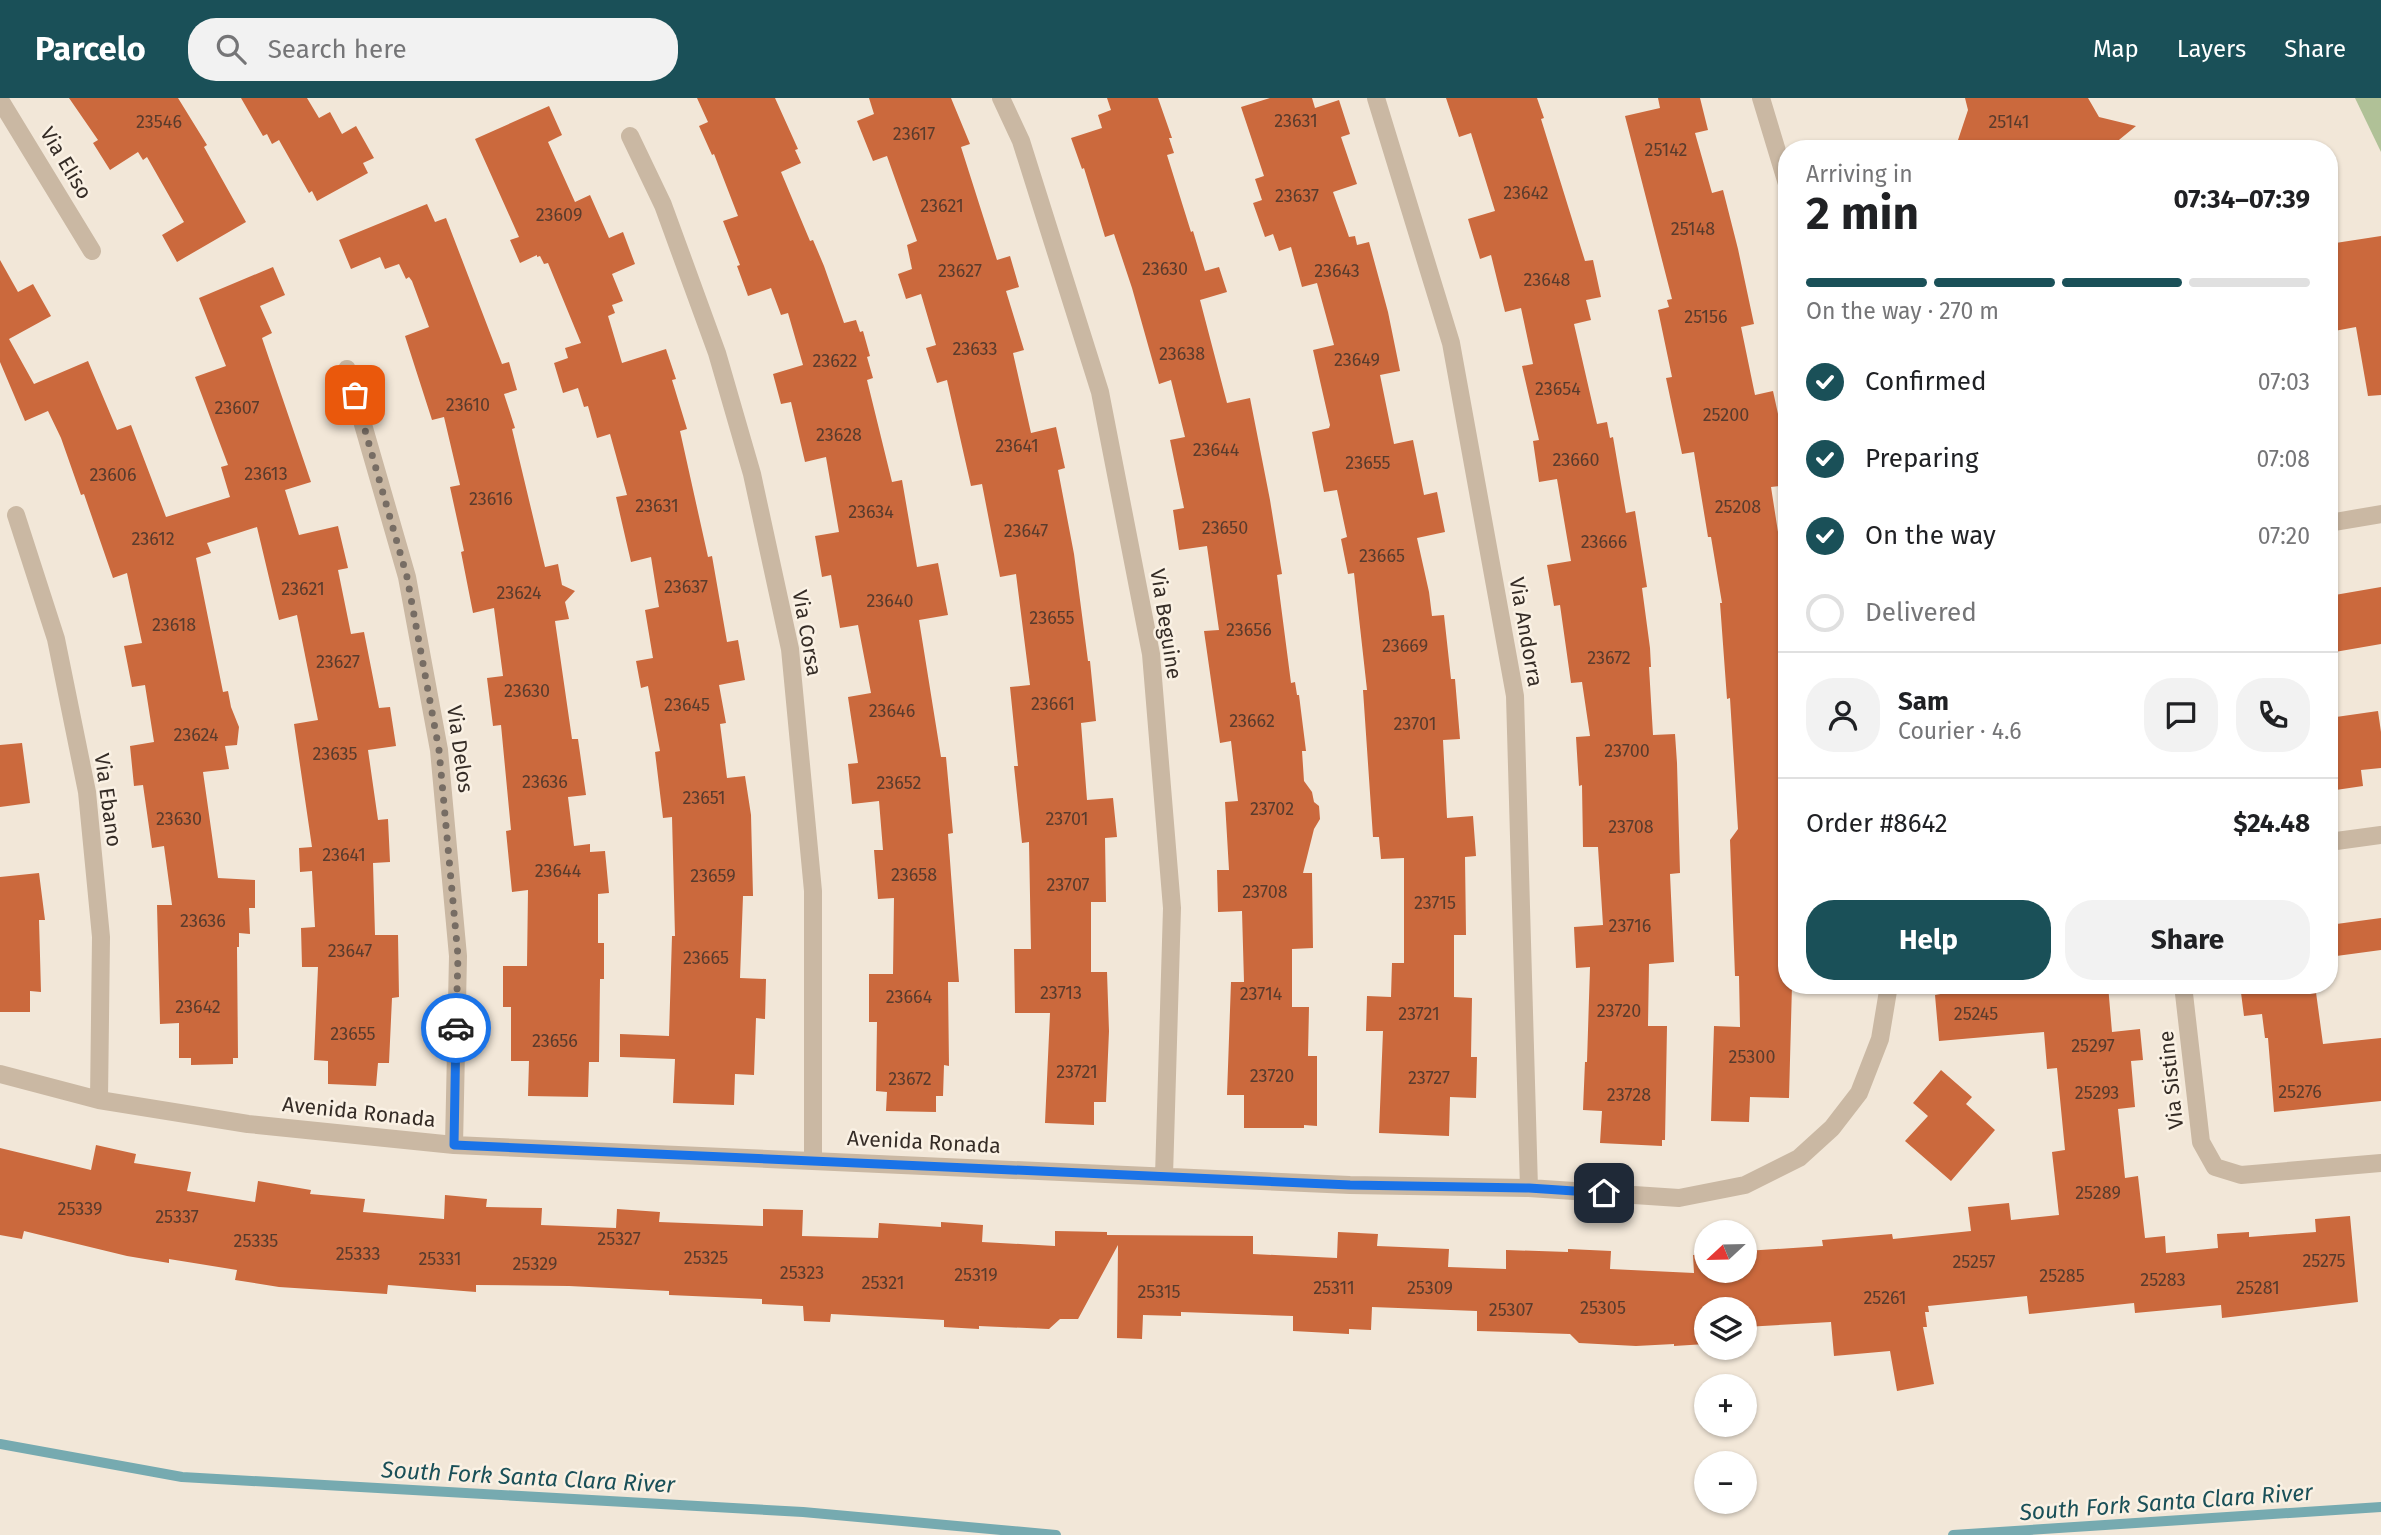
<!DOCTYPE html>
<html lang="en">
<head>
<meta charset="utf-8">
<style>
	body { margin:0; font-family:"Fira Sans",sans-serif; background:#f2f2f2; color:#202124; height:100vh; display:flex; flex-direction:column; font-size:26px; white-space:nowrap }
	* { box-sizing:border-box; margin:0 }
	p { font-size:23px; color:#757577 }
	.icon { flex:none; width:38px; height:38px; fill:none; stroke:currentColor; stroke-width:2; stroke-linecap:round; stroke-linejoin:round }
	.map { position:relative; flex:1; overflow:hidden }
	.details { position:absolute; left:1778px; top:42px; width:560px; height:854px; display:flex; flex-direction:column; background:#fff; border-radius:28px; box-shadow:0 2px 5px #0004 }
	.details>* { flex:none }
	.needle { width:46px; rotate:248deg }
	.controls { position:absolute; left:1694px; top:1122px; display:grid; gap:14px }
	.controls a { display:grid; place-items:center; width:63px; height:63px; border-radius:50%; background:#fff; box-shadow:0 2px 5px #0004; font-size:35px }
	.pin { position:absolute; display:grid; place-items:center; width:60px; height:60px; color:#fff; margin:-30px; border-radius:14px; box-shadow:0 4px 10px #0006 }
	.courier { position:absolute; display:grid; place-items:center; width:70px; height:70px; margin:-35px; border:5px solid #1a73e8; border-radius:50%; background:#fff; color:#222; box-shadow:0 2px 9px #0007 }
	.headline em { font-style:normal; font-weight:700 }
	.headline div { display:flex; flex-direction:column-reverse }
	.headline { display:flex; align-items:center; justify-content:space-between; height:119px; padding:0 28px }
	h1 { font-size:46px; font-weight:700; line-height:52px }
	.bar { display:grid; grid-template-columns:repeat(4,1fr); gap:10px 7px; align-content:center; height:84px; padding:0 28px }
	.bar i { height:9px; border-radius:5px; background:#e0e0e0 }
	.bar .selected { background:#1a5058 }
	.bar p { grid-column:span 4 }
	.line { display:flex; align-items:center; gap:18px; padding:0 28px; border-top:2px solid #e0e0e0 }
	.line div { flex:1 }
	.round { display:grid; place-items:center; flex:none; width:74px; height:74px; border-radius:28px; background:#f2f2f2 }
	ol { padding:0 28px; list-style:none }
	li { display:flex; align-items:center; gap:21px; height:77px }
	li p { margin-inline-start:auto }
	li .icon { padding:7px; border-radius:50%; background:#1a5058; color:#fff; stroke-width:4 }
	li:last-child { color:#757577 }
	li i { width:38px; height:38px; border:4px solid #e0e0e0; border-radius:50% }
	.button { display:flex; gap:14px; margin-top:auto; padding:14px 28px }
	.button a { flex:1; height:80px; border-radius:28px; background:#1a5058; color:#fff; font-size:28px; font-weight:700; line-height:80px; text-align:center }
	.button a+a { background:#f2f2f2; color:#202124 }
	header { display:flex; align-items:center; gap:42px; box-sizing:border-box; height:98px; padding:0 35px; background:#1a5058; color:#fff }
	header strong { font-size:33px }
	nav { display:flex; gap:38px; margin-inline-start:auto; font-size:24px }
	.search { width:490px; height:63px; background:#f2f2f2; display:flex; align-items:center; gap:18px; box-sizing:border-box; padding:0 24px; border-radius:28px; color:#757577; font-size:26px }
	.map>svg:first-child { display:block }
	.green { fill:#b0c197 }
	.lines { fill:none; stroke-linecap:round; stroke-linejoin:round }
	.stream { stroke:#76aab0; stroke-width:10 }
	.building { fill:#cb693d }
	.minor { stroke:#cab8a3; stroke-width:18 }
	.done { stroke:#776d64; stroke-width:7; stroke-dasharray:0 12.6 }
	.route { stroke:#1a73e8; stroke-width:9 }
	.labels { text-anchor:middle; stroke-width:5; stroke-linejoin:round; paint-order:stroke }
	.number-label { font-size:18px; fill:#5a3b2c }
	.street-label { font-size:21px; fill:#352c26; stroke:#faf1e4 }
	.water-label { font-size:23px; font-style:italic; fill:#1a5058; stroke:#faf1e4 }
</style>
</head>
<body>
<header>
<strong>Parcelo</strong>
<div class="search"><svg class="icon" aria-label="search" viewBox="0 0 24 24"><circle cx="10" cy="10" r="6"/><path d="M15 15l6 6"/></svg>Search here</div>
<nav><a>Map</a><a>Layers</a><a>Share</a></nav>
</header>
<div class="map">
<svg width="2381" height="1437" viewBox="0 0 2381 1437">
	<rect width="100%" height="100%" fill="#f2e7d8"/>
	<path class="green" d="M2355 0H2381V54Z"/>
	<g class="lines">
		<path class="stream" d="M0 1346 182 1379 803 1414 1056 1437
			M1953 1437 2381 1409"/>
	</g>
	<path class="building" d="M69 0H178L207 47 204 49 246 124 177 164 162 137 184 124 147 59 143 62 138 54 110 72 93 45 98 42Z
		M241 0H307L319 20 330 14 342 36 356 28 374 60 363 65 368 75 317 103 312 93 309 95 279 42 272 46 267 36 263 38Z
		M697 0H775L798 51 795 52 801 65 781 74 810 143 813 142 824 168 844 225 856 222 860 234 863 233 870 258 867 259 873 280 867 282 892 384 902 382 917 469 938 465 948 517 919 522 941 659H946L953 735 948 736 959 884H948L949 968 944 967 943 998H936V1014L886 1013 887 994 876 993 877 924H869V876H893L894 800 878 801 874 752H883L879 703 852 706 848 666 858 665 848 599 871 595 858 527 840 530 831 477 822 479 815 438 839 434 826 359 805 364 791 304 781 306 773 276 803 267 788 215 781 217 771 190 748 198 737 168 740 167 723 123 738 118 714 56 712 57 699 28 708 24Z
		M869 0H951L970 46 961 49 997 162 1010 158 1019 189 1006 193 1024 252 1013 255 1031 335 1056 329 1065 370 1058 372 1074 456 1088 563H1090L1096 623 1081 625 1087 702 1113 700 1117 739 1105 740 1106 804H1091V874H1107L1109 933 1106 1004H1094V1027L1045 1025 1050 915H1015L1014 851H1031L1029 744 1022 745 1014 668H1018L1010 589 1030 587 1016 476 1000 479 982 386 971 388 947 282 937 285 926 250 936 247 921 196 906 201 898 176 912 171 907 147 917 143 887 58 873 63 857 23 874 16Z
		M1107 0H1158L1172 40H1169L1174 55 1167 57 1191 134 1193 133 1205 173 1219 169 1227 194 1200 202 1227 305 1250 300 1270 402 1282 476 1277 477 1291 585 1295 584 1297 597H1299L1306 653H1302L1304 683 1312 694 1314 704 1319 708 1320 721 1314 731 1303 775H1312L1313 850 1292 851V909H1309L1308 958H1317V1028L1304 1027V1030H1244V997H1227L1231 884H1244L1242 813 1218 814 1217 772H1229L1225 704 1238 703 1231 643 1220 645 1204 533 1219 532 1207 448 1179 452 1173 412 1184 410 1170 342 1185 339 1171 282 1159 286 1132 190 1114 136 1105 139 1084 70 1082 71 1071 40 1102 30 1098 17 1111 12Z
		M1270 0H1312L1315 10 1339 2 1350 36 1341 39 1357 86 1333 94 1349 139 1355 138 1357 147 1369 144 1388 214 1400 273 1380 277 1394 346 1413 342 1424 397 1437 394 1445 434 1417 440 1429 494 1432 518 1444 517 1451 581H1455L1460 641 1443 642 1447 720 1473 718 1476 758 1465 759 1466 837H1454V899L1472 900 1471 959H1477L1476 1000 1450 999 1449 1038 1379 1035 1383 933H1366L1367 898 1391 899 1392 865H1404V760L1381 761 1379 739H1373L1363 592H1367L1354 475 1348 476 1341 441 1347 439 1337 392 1324 394 1312 334 1329 330 1330 327 1313 252 1334 247 1317 185 1302 189 1291 149 1279 153 1273 136 1265 139 1253 105 1262 102 1255 81 1264 78 1241 9Z
		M1446 0H1537L1544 20 1541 21 1585 163 1593 162 1601 199 1586 202 1591 222 1574 226 1597 326 1607 324 1610 340 1613 339 1626 415 1635 413 1647 489 1642 490 1650 550 1651 569H1649L1653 637 1675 636 1677 665 1680 775 1670 776 1674 864 1649 866 1648 928H1667L1665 1042H1662V1048L1600 1045 1602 1013 1583 1012 1585 964H1587L1590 869 1576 870 1574 829 1603 827 1598 749H1583L1582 687 1579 688 1576 639 1590 638 1582 584 1571 585 1560 507 1554 508 1547 467 1571 463 1557 381 1539 384 1533 343 1539 342 1522 268 1533 266 1521 210 1505 214 1491 157 1480 161 1468 121 1495 113 1471 35 1459 39Z
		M1658 0H1700L1708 32 1695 35 1712 95 1723 92 1738 151 1754 226 1741 229 1755 297 1773 293 1787 357V387L1771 389 1783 466 1787 465V887H1792L1789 1000 1750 999 1749 1024 1711 1023 1714 928 1740 929 1739 878H1735L1730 742 1738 731 1730 600 1727 601 1720 505H1722L1711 439H1708L1694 354 1682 356 1666 280 1672 279 1658 212 1669 209 1667 202 1672 201 1625 18 1660 10Z
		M1965 0H2088L2099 19 2136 28 2114 46 2107 49 1955 51 1968 12Z
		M549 8 562 37 548 44 575 104 590 97 609 140 623 134 635 166 612 176 623 203 612 207 615 215 608 218 622 265 666 251 676 281 672 282 687 331 680 333 708 459 712 458 727 544 738 542 745 582 719 587 726 625 720 626 727 680 745 678 751 717 753 798H743L740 880 766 881 765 921 756 920 754 977 735 976 734 1007 673 1005 675 961 620 959V936L669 938 672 838H675L672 719 663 720 655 654 660 653 648 588 641 590 636 563 653 560 645 512 659 509 651 459 631 464 616 399 627 397 610 336 597 340 588 308 584 309 578 290 563 295 554 265 568 260 565 250 581 245 548 165 544 166 540 158 537 159V157L520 165 510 142 519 139 475 41Z
		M427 106 435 124 446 120 502 266 509 264 517 292 504 296 515 330 512 331 545 469 558 466 562 487 575 493 565 504 569 521 555 523 572 641H578L586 697 568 699 574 748 590 746V754L605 753 609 795 598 796V845H604V881H600L599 964H589L588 999 528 998 529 963H511V909H503V868H527L528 792 512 794 506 733 511 732 501 627 493 628 487 580 503 578 494 510 473 515 461 454 464 453 450 389 460 387 444 319 432 322 405 238 429 229 412 183 409 179 406 181 399 166 385 171 380 159 351 171 339 142Z
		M2381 138V297L2368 298 2356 229 2329 234V146Z
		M0 162 18 194 33 186 51 218 9 241 34 286 88 263 117 332 131 327 166 419 230 399 221 369 228 367 195 279 226 268 199 200 273 169 285 197 260 208 272 235 262 240 311 384 285 392 299 437 338 428 348 470 338 472 351 536 364 534 379 610 390 609 396 648 368 652 378 722 388 721 390 764 373 765 375 837H398L399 899 392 900 389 965H378L376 988 328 986V963L314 962 318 869H302L301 830 315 829 312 773 300 774 299 750 312 749 294 626 318 622 297 517 279 522 257 429 207 445 211 455 196 460 223 594 228 593 231 609 239 629 237 647 225 648 229 671 203 674 218 780 255 782V810H249L250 836 239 835V849H237L238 960H233V966L191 967V960H179V925L160 926 157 807H172L164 748 152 750 143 687 134 688 130 648 154 644 145 587 132 589 124 548 142 545 127 475 113 480 84 396 81 397 61 340 48 313 25 323 0 264Z
		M2381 489V546L2329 555V498Z
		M2378 613 2381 634V670L2361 672 2363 688 2329 693V620Z
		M22 645 30 705 0 709V647Z
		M39 775 45 822H39L41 894 30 893V914H0V779Z
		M2381 820V852L2329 859V827Z
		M1968 887H2108L2112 934 2140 931 2143 962 2131 963 2135 1009 2118 1011 2125 1080 2138 1078 2145 1140 2165 1138 2166 1155 2218 1150 2217 1136 2249 1134V1139L2316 1134 2315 1121 2350 1118 2358 1204 2222 1220 2221 1207 2135 1215 2134 1205 2029 1216 2027 1198 1928 1208 1929 1214H1925L1927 1229H1923L1934 1286 1897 1293 1890 1253 1834 1258 1831 1224 1745 1229V1211H1706V1246L1674 1248V1246L1636 1248 1579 1245 1570 1236 1477 1233V1213L1372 1209 1371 1232 1349 1231V1236L1293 1233V1218L1181 1214V1218L1143 1217 1142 1241 1117 1240 1118 1147 1078 1221H1060L1049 1231 979 1228V1231L944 1229V1222L831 1216 830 1224 804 1223 803 1208 762 1206V1201L669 1197V1193L569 1188 476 1187V1194L388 1187 387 1196 279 1189 235 1182 237 1172 169 1161V1165L127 1158 24 1133 22 1141 0 1137V1050L91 1072 96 1047 136 1056 134 1065 191 1074 187 1093 255 1104 258 1083 311 1092 310 1096 365 1101 363 1114 444 1121 445 1097 487 1101 486 1109 542 1110 541 1127 616 1130 617 1111 660 1114 659 1124 763 1128V1111L803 1112 802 1138 878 1140 879 1125 941 1129V1124L983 1127 982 1144 1055 1148V1133L1107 1134V1137L1253 1138V1156L1337 1160 1338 1134 1378 1136 1377 1148 1449 1151 1448 1169 1506 1171V1152L1568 1154V1151L1611 1153 1610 1171 1694 1175 1693 1157 1706 1156V1172H1745V1153L1823 1148 1822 1142 1892 1136 1893 1141 1971 1133 1968 1109 2009 1105 2011 1122 2059 1117 2052 1054 2065 1052 2057 970 2047 971 2044 934 1939 943 1935 897 1968 891Z
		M2240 887H2315L2323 946 2381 940V1003L2274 1014 2268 940H2265L2262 916 2244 918Z
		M1941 972 1972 999 1966 1006 1995 1032 1951 1083 1905 1043 1928 1018 1913 1005Z"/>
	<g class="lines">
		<path class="minor" d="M1001 0 1021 43 1100 294 1151 556 1172 810 1164 1078
			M1376 0 1451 245 1515 598 1529 1090
			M1761 0 1787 86
			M0 2 92 153
			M630 38 663 107 717 255 752 376 790 551 813 793V1062
			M347 271 407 479 439 652 458 858 454 1047
			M16 417 56 541 87 694 101 839 99 1002
			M2329 425 2381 416
			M2329 744 2381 737
			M2183 887 2201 1044 2215 1069 2241 1077 2381 1065
			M0 976 99 1002 248 1026 454 1047 1350 1087 1529 1090 1679 1100 1745 1087 1799 1060 1832 1030 1859 995 1880 941 1889 887"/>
	</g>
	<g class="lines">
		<path class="done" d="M355 297 407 479 439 652 458 858 456 930"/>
		<path class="route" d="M456 930 454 1047 1350 1087 1529 1090 1604 1095"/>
	</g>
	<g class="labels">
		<g class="number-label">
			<text x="1296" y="29">23631</text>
			<text x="159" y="30">23546</text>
			<text x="2009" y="30">25141</text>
			<text x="914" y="42">23617</text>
			<text x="1666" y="58">25142</text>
			<text x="1526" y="101">23642</text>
			<text x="1297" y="104">23637</text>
			<text x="942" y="114">23621</text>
			<text x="559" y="123">23609</text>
			<text x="1693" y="137">25148</text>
			<text x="1165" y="177">23630</text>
			<text x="960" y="179">23627</text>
			<text x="1337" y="179">23643</text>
			<text x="1547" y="188">23648</text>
			<text x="1706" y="225">25156</text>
			<text x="975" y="257">23633</text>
			<text x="1182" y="262">23638</text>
			<text x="1357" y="268">23649</text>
			<text x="835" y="269">23622</text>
			<text x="1558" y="297">23654</text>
			<text x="468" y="313">23610</text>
			<text x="237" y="316">23607</text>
			<text x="1726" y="323">25200</text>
			<text x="839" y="343">23628</text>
			<text x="1017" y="354">23641</text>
			<text x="1216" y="358">23644</text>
			<text x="1576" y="368">23660</text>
			<text x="1368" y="371">23655</text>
			<text x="266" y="382">23613</text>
			<text x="113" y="383">23606</text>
			<text x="491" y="407">23616</text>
			<text x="657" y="414">23631</text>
			<text x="1738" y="415">25208</text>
			<text x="871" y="420">23634</text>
			<text x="1225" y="436">23650</text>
			<text x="1026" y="439">23647</text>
			<text x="153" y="447">23612</text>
			<text x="1604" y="450">23666</text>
			<text x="1382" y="464">23665</text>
			<text x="686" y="495">23637</text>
			<text x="303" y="497">23621</text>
			<text x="519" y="501">23624</text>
			<text x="890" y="509">23640</text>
			<text x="1052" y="526">23655</text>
			<text x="174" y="533">23618</text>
			<text x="1249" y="538">23656</text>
			<text x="1405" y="554">23669</text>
			<text x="1609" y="566">23672</text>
			<text x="338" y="570">23627</text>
			<text x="527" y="599">23630</text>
			<text x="1053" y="612">23661</text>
			<text x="687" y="613">23645</text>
			<text x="892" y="619">23646</text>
			<text x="1252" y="629">23662</text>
			<text x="1415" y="632">23701</text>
			<text x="196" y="643">23624</text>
			<text x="1627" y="659">23700</text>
			<text x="335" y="662">23635</text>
			<text x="545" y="690">23636</text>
			<text x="899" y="691">23652</text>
			<text x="704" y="706">23651</text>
			<text x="1272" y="717">23702</text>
			<text x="179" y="727">23630</text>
			<text x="1067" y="727">23701</text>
			<text x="1631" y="735">23708</text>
			<text x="344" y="763">23641</text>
			<text x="558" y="779">23644</text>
			<text x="914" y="783">23658</text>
			<text x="713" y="784">23659</text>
			<text x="1068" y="793">23707</text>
			<text x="1265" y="800">23708</text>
			<text x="1435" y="811">23715</text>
			<text x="203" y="829">23636</text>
			<text x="1630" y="834">23716</text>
			<text x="350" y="859">23647</text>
			<text x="706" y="866">23665</text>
			<text x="1061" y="901">23713</text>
			<text x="1261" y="902">23714</text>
			<text x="909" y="905">23664</text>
			<text x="198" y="915">23642</text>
			<text x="1619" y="919">23720</text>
			<text x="1419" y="922">23721</text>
			<text x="1976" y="922">25245</text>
			<text x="353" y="942">23655</text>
			<text x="555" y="949">23656</text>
			<text x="2093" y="954">25297</text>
			<text x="1752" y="965">25300</text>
			<text x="1077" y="980">23721</text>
			<text x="1272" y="984">23720</text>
			<text x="1429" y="986">23727</text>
			<text x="910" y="987">23672</text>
			<text x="2300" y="1000">25276</text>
			<text x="2097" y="1001">25293</text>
			<text x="1629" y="1003">23728</text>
			<text x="2098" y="1101">25289</text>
			<text x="80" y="1117">25339</text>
			<text x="177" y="1125">25337</text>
			<text x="619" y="1147">25327</text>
			<text x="256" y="1149">25335</text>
			<text x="358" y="1162">25333</text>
			<text x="706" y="1166">25325</text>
			<text x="440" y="1167">25331</text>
			<text x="2324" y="1169">25275</text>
			<text x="1974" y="1170">25257</text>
			<text x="535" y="1172">25329</text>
			<text x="802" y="1181">25323</text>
			<text x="976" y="1183">25319</text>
			<text x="2062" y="1184">25285</text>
			<text x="2163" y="1188">25283</text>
			<text x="883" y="1191">25321</text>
			<text x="1334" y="1196">25311</text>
			<text x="1430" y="1196">25309</text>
			<text x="2258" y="1196">25281</text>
			<text x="1159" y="1200">25315</text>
			<text x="1885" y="1206">25261</text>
			<text x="1603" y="1216">25305</text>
			<text x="1511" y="1218">25307</text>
		</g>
		<g class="street-label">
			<text transform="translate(66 65) rotate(59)" y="7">Via Eliso</text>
			<text transform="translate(1166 526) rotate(81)" y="7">Via Beguine</text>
			<text transform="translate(1526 534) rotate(80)" y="7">Via Andorra</text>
			<text transform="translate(807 535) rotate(80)" y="7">Via Corsa</text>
			<text transform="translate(460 651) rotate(82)" y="7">Via Delos</text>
			<text transform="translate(108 702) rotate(82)" y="7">Via Ebano</text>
			<text transform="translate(2171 982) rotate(-96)" y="7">Via Sistine</text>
			<text transform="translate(359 1014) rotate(6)" y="7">Avenida Ronada</text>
			<text transform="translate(924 1044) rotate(3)" y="7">Avenida Ronada</text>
		</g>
		<g class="water-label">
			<text transform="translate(528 1379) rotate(3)" y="8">South Fork Santa Clara River</text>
			<text transform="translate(2166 1404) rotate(-4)" y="8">South Fork Santa Clara River</text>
		</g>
	</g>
</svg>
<div class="controls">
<a><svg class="needle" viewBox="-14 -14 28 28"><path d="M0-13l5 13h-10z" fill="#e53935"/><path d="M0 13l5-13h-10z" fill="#757577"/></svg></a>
<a><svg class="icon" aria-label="layers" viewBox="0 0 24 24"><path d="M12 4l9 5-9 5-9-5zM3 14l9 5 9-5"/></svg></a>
<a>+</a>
<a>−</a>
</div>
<div class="pin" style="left:355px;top:297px;background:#ea580c"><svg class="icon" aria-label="bag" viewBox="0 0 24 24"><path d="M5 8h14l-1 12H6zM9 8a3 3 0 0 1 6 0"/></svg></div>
<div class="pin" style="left:1604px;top:1095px;background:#1f2937"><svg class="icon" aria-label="home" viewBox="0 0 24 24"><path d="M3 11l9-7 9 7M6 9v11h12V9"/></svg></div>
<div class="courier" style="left:456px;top:930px"><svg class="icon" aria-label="car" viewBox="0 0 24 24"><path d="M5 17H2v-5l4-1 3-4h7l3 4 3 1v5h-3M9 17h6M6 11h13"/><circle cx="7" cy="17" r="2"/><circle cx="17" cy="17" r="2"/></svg></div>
<section class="details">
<div class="headline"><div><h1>2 min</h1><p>Arriving in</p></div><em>07:34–07:39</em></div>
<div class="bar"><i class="selected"></i><i class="selected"></i><i class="selected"></i><i></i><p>On the way · 270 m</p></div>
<ol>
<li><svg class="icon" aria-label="check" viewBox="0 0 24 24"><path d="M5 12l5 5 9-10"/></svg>Confirmed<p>07:03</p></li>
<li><svg class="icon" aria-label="check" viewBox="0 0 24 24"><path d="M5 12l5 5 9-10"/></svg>Preparing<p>07:08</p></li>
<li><svg class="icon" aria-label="check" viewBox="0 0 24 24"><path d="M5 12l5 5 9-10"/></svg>On the way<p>07:20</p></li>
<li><i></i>Delivered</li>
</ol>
<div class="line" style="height:126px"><a class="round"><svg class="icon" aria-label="person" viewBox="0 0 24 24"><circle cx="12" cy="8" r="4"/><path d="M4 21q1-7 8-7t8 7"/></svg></a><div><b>Sam</b><p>Courier · 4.6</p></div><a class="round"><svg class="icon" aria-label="chat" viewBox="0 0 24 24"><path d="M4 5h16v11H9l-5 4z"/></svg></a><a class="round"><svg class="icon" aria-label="phone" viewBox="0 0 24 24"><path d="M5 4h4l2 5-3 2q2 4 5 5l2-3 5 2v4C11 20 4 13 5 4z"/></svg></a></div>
<div class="line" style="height:91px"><div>Order #8642</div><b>$24.48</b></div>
<div class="button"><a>Help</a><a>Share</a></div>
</section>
</div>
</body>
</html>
